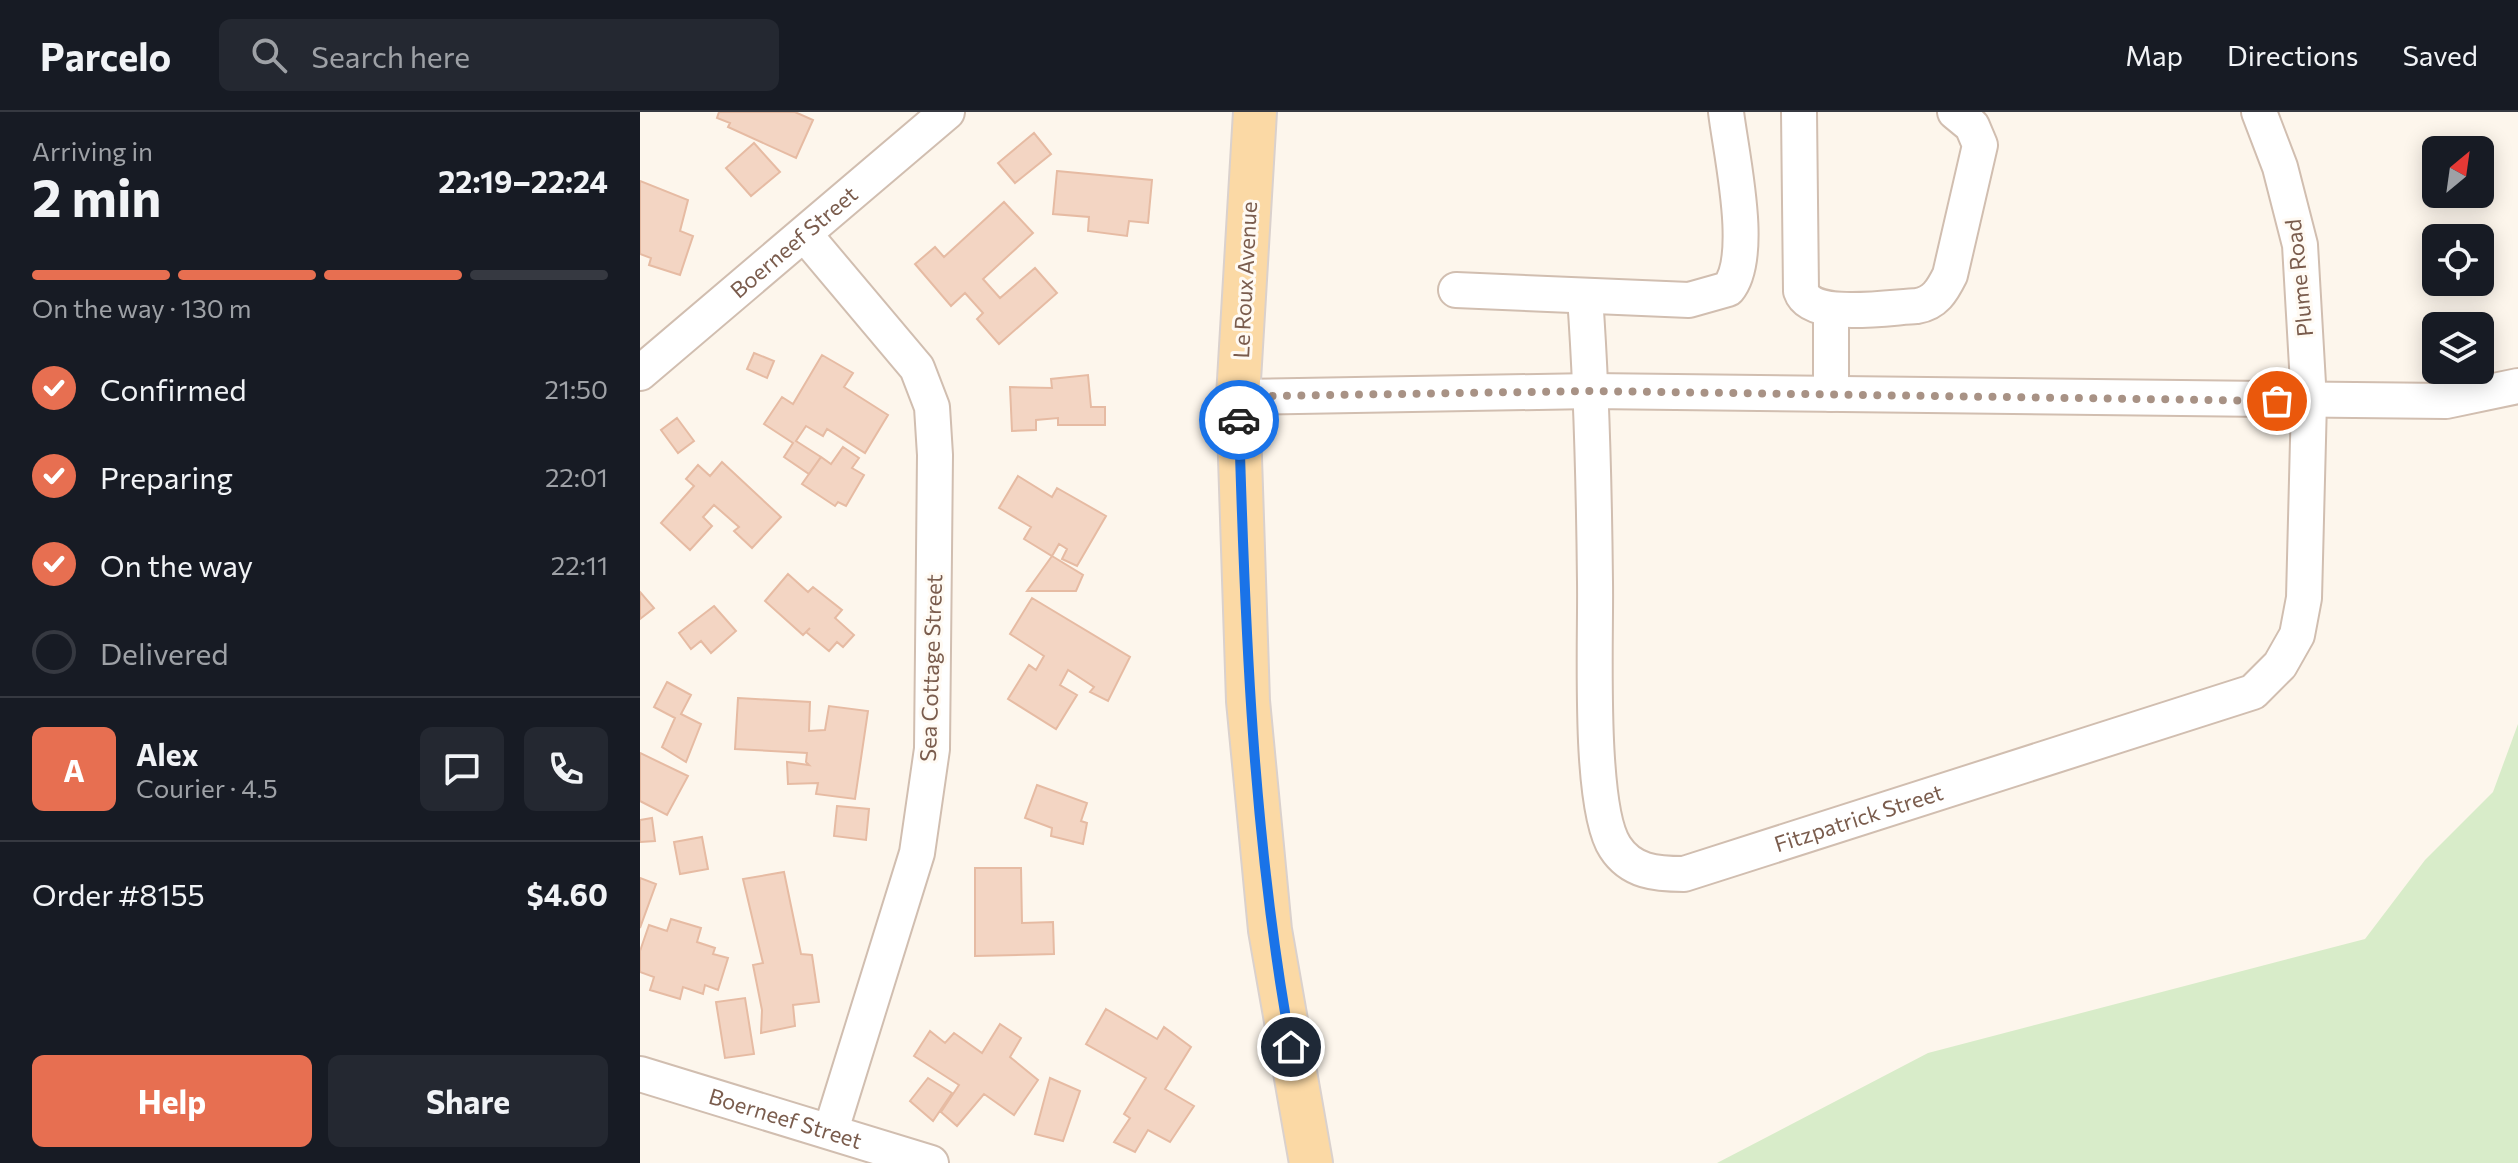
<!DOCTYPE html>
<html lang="en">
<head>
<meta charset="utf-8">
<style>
	body { margin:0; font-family:Commissioner,sans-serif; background:#242831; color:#f1f3f6; height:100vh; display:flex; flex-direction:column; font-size:30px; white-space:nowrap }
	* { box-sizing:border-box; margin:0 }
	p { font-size:26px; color:#9ea1a6 }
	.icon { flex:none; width:44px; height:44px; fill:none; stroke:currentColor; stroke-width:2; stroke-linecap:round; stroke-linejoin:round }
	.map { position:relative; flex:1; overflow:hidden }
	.panel { display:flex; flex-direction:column; background:#171b24; width:640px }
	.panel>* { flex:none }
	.needle { width:52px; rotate:29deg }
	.fabs { position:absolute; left:1782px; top:24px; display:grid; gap:16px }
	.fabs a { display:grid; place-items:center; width:72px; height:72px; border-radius:12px; background:#171b24; box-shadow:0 4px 20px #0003; font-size:40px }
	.pin { position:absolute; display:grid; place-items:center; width:68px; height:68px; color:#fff; margin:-34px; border:4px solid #fff; border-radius:50%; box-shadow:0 2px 8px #0007 }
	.courier { position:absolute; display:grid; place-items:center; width:80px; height:80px; margin:-40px; border:6px solid #1a73e8; border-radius:50%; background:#fff; color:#222; box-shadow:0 2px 10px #0007 }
	.overview em { font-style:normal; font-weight:700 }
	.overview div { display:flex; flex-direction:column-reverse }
	.overview { display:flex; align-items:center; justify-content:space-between; height:136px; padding:0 32px }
	h1 { font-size:52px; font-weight:700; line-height:60px }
	.bar { display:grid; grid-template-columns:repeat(4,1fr); gap:12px 8px; align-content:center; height:96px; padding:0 32px }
	.bar i { height:10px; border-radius:6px; background:#363941 }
	.bar .on { background:#e76f51 }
	.bar p { grid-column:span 4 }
	.line { display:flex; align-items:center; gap:20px; padding:0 32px; border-top:2px solid #363941 }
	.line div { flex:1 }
	.round { display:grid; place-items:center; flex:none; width:84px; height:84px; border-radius:12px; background:#242831 }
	ol { padding:0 32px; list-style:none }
	li { display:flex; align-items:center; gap:24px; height:88px }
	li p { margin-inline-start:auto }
	li .icon { padding:8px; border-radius:50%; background:#e76f51; color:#fff; stroke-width:4 }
	li:last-child { color:#9ea1a6 }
	li i { width:44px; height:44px; border:4px solid #363941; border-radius:50% }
	.primary-button { display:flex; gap:16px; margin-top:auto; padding:16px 32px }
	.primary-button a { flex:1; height:92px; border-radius:12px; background:#e76f51; color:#fff; font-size:32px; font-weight:700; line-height:92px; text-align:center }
	.primary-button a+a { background:#242831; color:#f1f3f6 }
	header { display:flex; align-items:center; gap:48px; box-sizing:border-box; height:112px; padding:0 40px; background:#171b24; border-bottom:2px solid #363941 }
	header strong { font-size:38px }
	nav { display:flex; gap:44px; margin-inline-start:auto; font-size:28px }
	.search { width:560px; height:72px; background:#242831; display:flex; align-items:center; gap:20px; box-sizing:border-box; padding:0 28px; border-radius:12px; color:#9ea1a6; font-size:30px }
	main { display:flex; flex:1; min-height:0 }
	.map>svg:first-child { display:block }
	.green { fill:#d8ecc9 }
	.building { fill:#f3d5c3; stroke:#e6bba3; stroke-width:2 }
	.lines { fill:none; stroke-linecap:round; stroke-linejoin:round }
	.minor-casing { stroke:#d1beb0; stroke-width:38 }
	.major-casing { stroke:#dad1cd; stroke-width:46 }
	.minor { stroke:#fff; stroke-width:34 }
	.major { stroke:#fbd9a5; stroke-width:42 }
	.done { stroke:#a89285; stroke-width:8; stroke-dasharray:0 14.4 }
	.route { stroke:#1a73e8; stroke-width:10 }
	.labels { text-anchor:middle; stroke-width:6; stroke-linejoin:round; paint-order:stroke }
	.street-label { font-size:22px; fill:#7a5c4d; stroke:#fffaf3 }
</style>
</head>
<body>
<header>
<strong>Parcelo</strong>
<div class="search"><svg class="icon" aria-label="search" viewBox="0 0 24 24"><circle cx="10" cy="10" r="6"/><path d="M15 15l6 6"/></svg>Search here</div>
<nav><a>Map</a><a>Directions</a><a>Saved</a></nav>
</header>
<main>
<section class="panel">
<div class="overview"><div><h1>2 min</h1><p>Arriving in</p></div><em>22:19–22:24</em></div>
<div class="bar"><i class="on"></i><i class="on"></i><i class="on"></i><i></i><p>On the way · 130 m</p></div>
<ol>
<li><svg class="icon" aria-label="check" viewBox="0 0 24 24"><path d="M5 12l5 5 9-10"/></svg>Confirmed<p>21:50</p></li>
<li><svg class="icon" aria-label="check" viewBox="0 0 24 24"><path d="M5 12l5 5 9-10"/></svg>Preparing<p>22:01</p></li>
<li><svg class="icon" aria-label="check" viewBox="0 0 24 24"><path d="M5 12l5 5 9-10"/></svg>On the way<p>22:11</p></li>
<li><i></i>Delivered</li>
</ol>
<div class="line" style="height:144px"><b class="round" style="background:#e76f51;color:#fff">A</b><div><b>Alex</b><p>Courier · 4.5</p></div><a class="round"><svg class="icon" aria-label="chat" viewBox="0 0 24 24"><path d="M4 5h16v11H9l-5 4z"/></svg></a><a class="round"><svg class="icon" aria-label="phone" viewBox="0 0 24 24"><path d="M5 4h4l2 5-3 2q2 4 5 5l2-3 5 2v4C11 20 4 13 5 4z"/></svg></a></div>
<div class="line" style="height:104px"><div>Order #8155</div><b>$4.60</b></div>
<div class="primary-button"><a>Help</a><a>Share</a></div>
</section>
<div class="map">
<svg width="1878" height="1051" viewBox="0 0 1878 1051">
	<rect width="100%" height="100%" fill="#fdf6ec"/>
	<path class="green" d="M1878 612V1051H1077L1288 941 1725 827 1785 748 1853 680Z"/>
	<path class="building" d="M79 0H155L173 8 156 46 88 15 90 11 77 6Z
		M394 21 411 42 375 71 358 51Z
		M114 31 140 60 111 84 86 56Z
		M417 59 512 68 508 111 489 109 487 124 448 119 449 105 413 102Z
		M0 69 48 88 40 119 53 124 40 163 9 153 11 146 0 142Z
		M364 90 393 121 343 167 360 186 395 156 417 181 359 232 337 207 343 201 325 181 311 194 275 152 295 135 304 145Z
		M114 241 134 249 127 266 107 257Z
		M182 243 213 261 204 275 248 303 225 341 187 317 183 324 166 314 156 329 181 345 169 362 144 345 153 331 124 312 142 285 153 292Z
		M448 263 451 295H465V313H418V306L396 308V318L372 319 370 275 412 276 411 267Z
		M37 306 54 329 38 341 21 318Z
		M203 335 219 346 212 356 224 363 206 394 198 390 195 394 162 372 181 345 191 352Z
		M82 350 141 405 112 436 94 419 99 415 74 393 63 405 72 414 50 438 21 411 54 374 46 367 58 353 70 364Z
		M378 364 412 385 417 376 466 404 437 454 422 447 427 437 419 432 412 444 384 427 391 415 359 396Z
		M412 444 443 463 436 479H387Z
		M148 462 168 480 173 475 202 498 195 506 214 523 203 535 197 530 189 539 166 520 170 516 163 523 125 489Z
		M0 480 14 496 0 507Z
		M392 486 490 545 468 589 450 580 454 575 428 558 420 573 437 583 416 617 368 587 389 553 396 558 404 544 370 522Z
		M74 494 96 519 71 541 61 529 51 537 39 521Z
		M27 570 51 583 41 602 61 612 46 650 22 635 35 606 14 595Z
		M98 586 170 590 169 619 185 618 189 594 228 599 215 687 176 682 178 671 148 672 147 650 169 653 166 650 167 641 95 637Z
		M0 641 48 664 27 703 0 689Z
		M397 673 447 691 441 709 447 711 443 732 411 724 412 716 385 706Z
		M197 694 229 697 226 728 194 724Z
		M12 706 15 729 0 730V708Z
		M62 725 68 757 40 762 34 730Z
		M335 756H381L382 811 413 810 414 842 335 844Z
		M144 760 161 842 172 843 179 890 153 893 155 914 121 921 122 898 113 853 123 851 103 767Z
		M0 766 16 772 0 816Z
		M31 807 61 816 57 830 75 836 73 842 88 846 78 878 65 873 63 882 43 875 40 887 10 878 14 865 0 860V839L9 813 27 819Z
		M105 886 114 942 85 946 76 890Z
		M466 897 517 927 524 915 551 935 525 977 554 994 530 1030 508 1018 495 1040 474 1030 490 1006 484 1002 506 966 446 932Z
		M360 912 381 926 370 945 398 968 374 1003 344 982 317 1014 301 1000 319 973 274 944 290 919 305 931 314 921 342 941Z
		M288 966 312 981 293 1009 270 989Z
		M410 966 440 979 423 1029 395 1022Z"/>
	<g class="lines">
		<defs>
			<g id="minor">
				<path d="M1159 0 1161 179C1171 209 1250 195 1277 194 1295 191 1302 179 1310 163L1340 33 1332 14 1315 0"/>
				<path d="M165 123 277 256 292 295 295 343 292 637 277 741 191 1018"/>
				<path d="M816 178 1049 188 1088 177C1115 145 1091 42 1086 0"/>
				<path id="s1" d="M945 185C952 280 954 375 955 470 956 526 948 694 975 735 991 760 1016 762 1044 762L1613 580 1640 553 1657 523 1664 486 1669 289 1660 133 1640 55 1619 0"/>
				<path d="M1186 198 1191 204V282"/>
				<path id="s2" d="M0 261 307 0"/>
				<path d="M598 285 952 279 1806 289 1878 274"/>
				<path id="s3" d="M0 962 291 1051"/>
			</g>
			<path id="major" d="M615 0 598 285 608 589 630 818 671 1051"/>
		</defs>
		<use href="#minor" class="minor-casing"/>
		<use href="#major" class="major-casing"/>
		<use href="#minor" class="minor"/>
		<use href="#major" class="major"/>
	</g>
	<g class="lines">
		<path class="done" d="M599 308 598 285 628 284 952 279 1637 289"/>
		<path class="route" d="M599 308C605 518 613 727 651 935"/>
	</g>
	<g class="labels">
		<g class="street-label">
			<text dy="8" stroke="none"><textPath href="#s2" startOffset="202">Boerneef Street</textPath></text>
			<text transform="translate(1659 166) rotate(-96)" y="8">Plume Road</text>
			<text transform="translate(605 168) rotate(-87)" y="8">Le Roux Avenue</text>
			<text transform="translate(291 556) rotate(-88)" y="8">Sea Cottage Street</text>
			<text dy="8" stroke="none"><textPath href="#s1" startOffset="814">Fitzpatrick Street</textPath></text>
			<text dy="8" stroke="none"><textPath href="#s3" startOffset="152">Boerneef Street</textPath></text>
		</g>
	</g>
</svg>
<div class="fabs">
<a><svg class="needle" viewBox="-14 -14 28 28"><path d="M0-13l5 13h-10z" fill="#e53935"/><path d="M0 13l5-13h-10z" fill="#9ea1a6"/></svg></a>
<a><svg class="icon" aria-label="locate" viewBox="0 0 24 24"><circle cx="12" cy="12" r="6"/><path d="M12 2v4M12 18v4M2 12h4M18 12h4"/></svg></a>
<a><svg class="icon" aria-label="layers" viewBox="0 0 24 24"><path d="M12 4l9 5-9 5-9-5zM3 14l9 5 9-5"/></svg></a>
</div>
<div class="pin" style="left:1637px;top:289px;background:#ea580c"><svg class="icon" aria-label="bag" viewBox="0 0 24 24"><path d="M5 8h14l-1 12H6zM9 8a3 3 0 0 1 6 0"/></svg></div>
<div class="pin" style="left:651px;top:935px;background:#1f2937"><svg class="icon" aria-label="home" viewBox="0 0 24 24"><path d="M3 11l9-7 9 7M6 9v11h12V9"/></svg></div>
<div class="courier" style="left:599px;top:308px"><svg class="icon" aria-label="car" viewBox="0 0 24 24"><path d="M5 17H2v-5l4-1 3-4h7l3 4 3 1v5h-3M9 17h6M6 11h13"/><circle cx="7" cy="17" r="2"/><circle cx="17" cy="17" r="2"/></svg></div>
</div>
</main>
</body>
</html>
